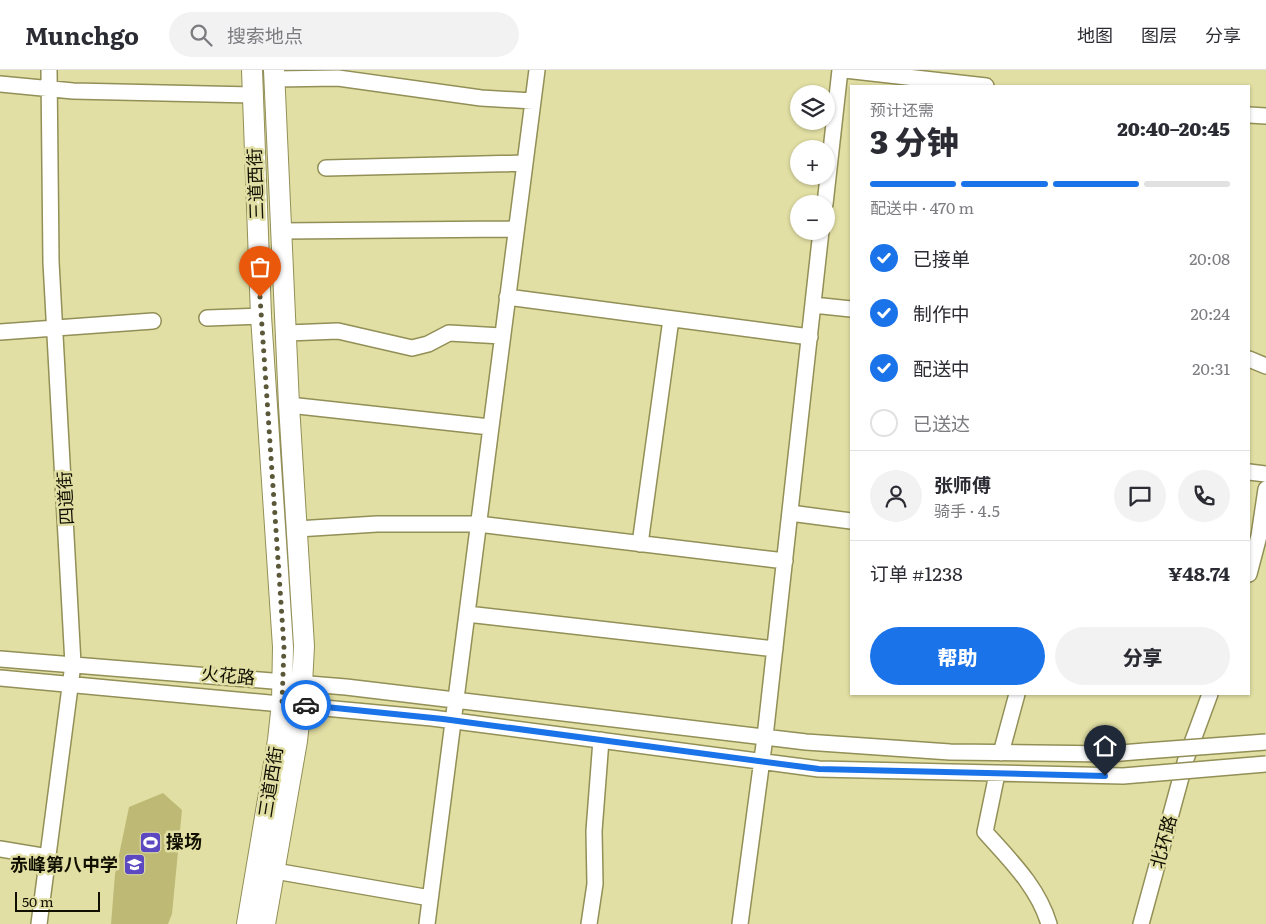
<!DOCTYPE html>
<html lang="zh">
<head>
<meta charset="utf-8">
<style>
	body { margin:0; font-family:Literata,"Noto Sans SC",serif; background:#f2f2f3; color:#2b2b33; height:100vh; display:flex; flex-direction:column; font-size:19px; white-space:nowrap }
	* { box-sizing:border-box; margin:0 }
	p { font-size:16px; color:#7c7c81 }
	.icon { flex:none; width:28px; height:28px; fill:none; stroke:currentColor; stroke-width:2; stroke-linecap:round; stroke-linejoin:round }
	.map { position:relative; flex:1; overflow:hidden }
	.side { position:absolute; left:850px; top:15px; width:400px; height:610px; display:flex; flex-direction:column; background:#fff; border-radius:0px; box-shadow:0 1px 4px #0004 }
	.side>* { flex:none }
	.tools { position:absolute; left:790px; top:15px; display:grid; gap:10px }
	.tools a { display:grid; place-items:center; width:45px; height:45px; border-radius:50%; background:#fff; box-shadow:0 1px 4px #0004; font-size:25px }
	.scale { position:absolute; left:15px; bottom:12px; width:85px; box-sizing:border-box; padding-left:5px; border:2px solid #111000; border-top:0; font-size:14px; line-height:18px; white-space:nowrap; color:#111000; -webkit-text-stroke:4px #e2dfa4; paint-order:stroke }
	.pin { position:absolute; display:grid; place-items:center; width:42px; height:42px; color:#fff; margin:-51px -21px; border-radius:50% 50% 50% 0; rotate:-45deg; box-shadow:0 0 5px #0007 }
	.pin .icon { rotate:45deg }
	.courier { position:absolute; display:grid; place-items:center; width:50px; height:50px; margin:-25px; border:4px solid #1a73e8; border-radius:50%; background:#fff; color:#222; box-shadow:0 1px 6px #0007 }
	.head em { font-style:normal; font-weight:800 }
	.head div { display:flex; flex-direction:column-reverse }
	.head { display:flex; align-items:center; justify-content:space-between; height:85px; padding:0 20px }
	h1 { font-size:32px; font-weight:800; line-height:38px }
	.bar { display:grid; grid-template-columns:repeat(4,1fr); gap:8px 5px; align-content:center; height:60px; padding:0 20px }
	.bar i { height:6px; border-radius:4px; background:#e1e1e2 }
	.bar .selected { background:#1a73e8 }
	.bar p { grid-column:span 4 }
	.line { display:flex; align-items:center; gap:12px; padding:0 20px; border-top:1px solid #e1e1e2 }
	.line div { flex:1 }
	.round { display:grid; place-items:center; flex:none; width:52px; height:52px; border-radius:26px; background:#f2f2f3 }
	ol { padding:0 20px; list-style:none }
	li { display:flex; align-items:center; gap:15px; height:55px }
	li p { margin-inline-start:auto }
	li .icon { padding:5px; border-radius:50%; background:#1a73e8; color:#fff; stroke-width:4 }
	li:last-child { color:#7c7c81 }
	li i { width:28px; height:28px; border:2px solid #e1e1e2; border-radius:50% }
	.primary-button { display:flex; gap:10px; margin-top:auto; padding:10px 20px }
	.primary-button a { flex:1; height:58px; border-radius:30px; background:#1a73e8; color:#fff; font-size:20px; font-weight:800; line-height:58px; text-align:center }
	.primary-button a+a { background:#f2f2f3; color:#2b2b33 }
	header { display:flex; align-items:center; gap:30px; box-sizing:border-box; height:70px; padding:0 25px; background:#fff; border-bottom:1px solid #e1e1e2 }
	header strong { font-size:24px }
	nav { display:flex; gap:28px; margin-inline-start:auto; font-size:18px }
	.search { width:350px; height:45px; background:#f2f2f3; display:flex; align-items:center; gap:12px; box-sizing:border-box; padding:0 18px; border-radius:28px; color:#7c7c81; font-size:19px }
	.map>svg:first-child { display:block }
	.green { fill:#beba76 }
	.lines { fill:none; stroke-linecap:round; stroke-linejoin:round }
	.minor-casing { stroke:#928f57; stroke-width:18 }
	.major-casing { stroke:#928f57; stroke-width:22 }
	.minor { stroke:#fff; stroke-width:15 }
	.major { stroke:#fff; stroke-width:20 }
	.minor-bridge-casing { stroke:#928f57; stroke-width:18; stroke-linecap:butt }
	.minor-bridge { stroke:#fff; stroke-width:15 }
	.done { stroke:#5a5839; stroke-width:5; stroke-dasharray:0 9 }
	.route { stroke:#1a73e8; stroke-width:6 }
	.labels { text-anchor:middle; stroke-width:5; stroke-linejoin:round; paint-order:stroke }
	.street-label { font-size:18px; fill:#111000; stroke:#e2dfa4 }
	.poi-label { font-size:18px; font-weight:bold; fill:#111000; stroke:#e2dfa4; text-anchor:start }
</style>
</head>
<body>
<header>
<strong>Munchgo</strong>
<div class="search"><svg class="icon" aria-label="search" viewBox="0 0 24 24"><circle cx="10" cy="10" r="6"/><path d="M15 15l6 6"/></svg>搜索地点</div>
<nav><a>地图</a><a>图层</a><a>分享</a></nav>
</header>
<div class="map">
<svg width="1266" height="854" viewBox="0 0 1266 854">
	<rect width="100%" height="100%" fill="#e2dfa4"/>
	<path class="green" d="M163 723 182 740 172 844 168 854H111L115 804 129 737Z"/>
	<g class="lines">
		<defs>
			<path id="minor" d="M845 0 986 16
				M274 9 338 8 481 28 533 31
				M0 14 73 21 253 25
				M1249 45 1266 46
				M326 98 525 93
				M825 134 840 0
				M282 161 516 159
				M507 227 810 267
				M813 235 851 239
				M207 248 261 246
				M0 262 153 251
				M287 263 338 261 412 278 428 274 449 263 502 266
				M1249 289 1266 296
				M289 335 490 357
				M1249 402 1266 404
				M790 443 851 451
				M297 459 377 454H478L785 491
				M640 474 671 249
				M1249 504 1259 466 1266 419
				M467 544 775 579
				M0 589 346 617 806 672 950 682 1109 684 1145 681
				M0 608 432 648 819 699 1123 706 1147 704
				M1001 683 1017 624
				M997 704 985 762C1010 790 1038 817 1049 854
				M0 779 48 787
				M275 801 430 828
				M39 854 73 594 51 192 49 0
				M427 854 537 0
				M589 854 595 814 594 761 601 670
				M740 854 765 667 821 161
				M1141 854 1186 689 1210 624"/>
			<path id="major" d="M247 854 278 670 282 633 283 577 261 246 252 0
				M265 854 297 671 301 634 304 576 289 335 274 0"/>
		</defs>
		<use href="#minor" class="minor-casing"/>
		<use href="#major" class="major-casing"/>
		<use href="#minor" class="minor"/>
		<use href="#major" class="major"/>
		<defs>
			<path id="minor-bridge" d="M1145 681 1266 672
				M1147 704 1266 694"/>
		</defs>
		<use href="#minor-bridge" class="minor-bridge-casing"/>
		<use href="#minor-bridge" class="minor-bridge"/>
	</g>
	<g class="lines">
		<path class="done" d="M260 227 284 577 282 633 306 635"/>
		<path class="route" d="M306 635 443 649 819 699 1105 706"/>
	</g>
	<defs>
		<symbol id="stadium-square" viewBox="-11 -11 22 22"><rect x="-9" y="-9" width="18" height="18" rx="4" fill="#5c48c0" stroke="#e2dfa4"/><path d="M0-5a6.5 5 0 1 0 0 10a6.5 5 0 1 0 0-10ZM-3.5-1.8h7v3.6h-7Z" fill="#fff"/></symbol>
		<symbol id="school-square" viewBox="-11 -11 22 22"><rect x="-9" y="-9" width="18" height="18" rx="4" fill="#5c48c0" stroke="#e2dfa4"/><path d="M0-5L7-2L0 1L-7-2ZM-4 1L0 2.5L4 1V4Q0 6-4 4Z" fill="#fff"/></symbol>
	</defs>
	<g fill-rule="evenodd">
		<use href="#stadium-square" x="138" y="760" width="25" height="25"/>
		<use href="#school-square" x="122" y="782" width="25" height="25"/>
	</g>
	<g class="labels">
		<g class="street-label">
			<text transform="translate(256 114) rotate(-92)" y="6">三道西街</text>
			<text transform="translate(66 428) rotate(-93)" y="6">四道街</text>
			<text transform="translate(228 606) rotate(5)" y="6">火花路</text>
			<text transform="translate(271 712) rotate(-81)" y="6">三道西街</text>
			<text transform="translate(1164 772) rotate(-75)" y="6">北环路</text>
		</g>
		<g class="poi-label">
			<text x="166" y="778">操场</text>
			<text x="118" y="801" text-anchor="end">赤峰第八中学</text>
		</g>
	</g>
</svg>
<div class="tools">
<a><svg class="icon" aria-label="layers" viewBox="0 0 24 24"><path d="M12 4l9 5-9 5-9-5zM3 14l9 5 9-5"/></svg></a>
<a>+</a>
<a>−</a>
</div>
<div class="scale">50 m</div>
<div class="pin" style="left:260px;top:227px;background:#ea580c"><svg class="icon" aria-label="bag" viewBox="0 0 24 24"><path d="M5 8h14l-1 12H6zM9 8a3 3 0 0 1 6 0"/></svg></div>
<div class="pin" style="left:1105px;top:706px;background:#1f2937"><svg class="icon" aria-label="home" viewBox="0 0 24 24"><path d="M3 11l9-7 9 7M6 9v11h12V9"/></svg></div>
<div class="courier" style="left:306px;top:635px"><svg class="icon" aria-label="car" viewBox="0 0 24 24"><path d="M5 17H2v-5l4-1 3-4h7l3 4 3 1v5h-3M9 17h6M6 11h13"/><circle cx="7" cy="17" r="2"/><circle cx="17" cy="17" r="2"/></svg></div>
<section class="side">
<div class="head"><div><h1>3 分钟</h1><p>预计还需</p></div><em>20:40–20:45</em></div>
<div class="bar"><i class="selected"></i><i class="selected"></i><i class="selected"></i><i></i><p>配送中 · 470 m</p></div>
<ol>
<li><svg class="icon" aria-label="check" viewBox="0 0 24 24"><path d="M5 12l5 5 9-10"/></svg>已接单<p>20:08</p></li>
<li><svg class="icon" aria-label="check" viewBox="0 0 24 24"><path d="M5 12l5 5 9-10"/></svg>制作中<p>20:24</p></li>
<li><svg class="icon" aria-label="check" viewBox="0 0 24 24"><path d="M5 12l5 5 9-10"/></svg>配送中<p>20:31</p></li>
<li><i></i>已送达</li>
</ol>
<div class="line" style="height:90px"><a class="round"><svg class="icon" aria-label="person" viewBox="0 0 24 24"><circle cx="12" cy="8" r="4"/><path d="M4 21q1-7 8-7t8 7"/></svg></a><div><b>张师傅</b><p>骑手 · 4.5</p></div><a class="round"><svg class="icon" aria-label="chat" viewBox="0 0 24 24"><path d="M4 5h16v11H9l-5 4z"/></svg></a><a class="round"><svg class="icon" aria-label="phone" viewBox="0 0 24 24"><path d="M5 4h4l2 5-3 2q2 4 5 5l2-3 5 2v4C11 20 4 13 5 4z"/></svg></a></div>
<div class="line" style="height:65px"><div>订单 #1238</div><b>¥48.74</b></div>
<div class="primary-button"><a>帮助</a><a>分享</a></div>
</section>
</div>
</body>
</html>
